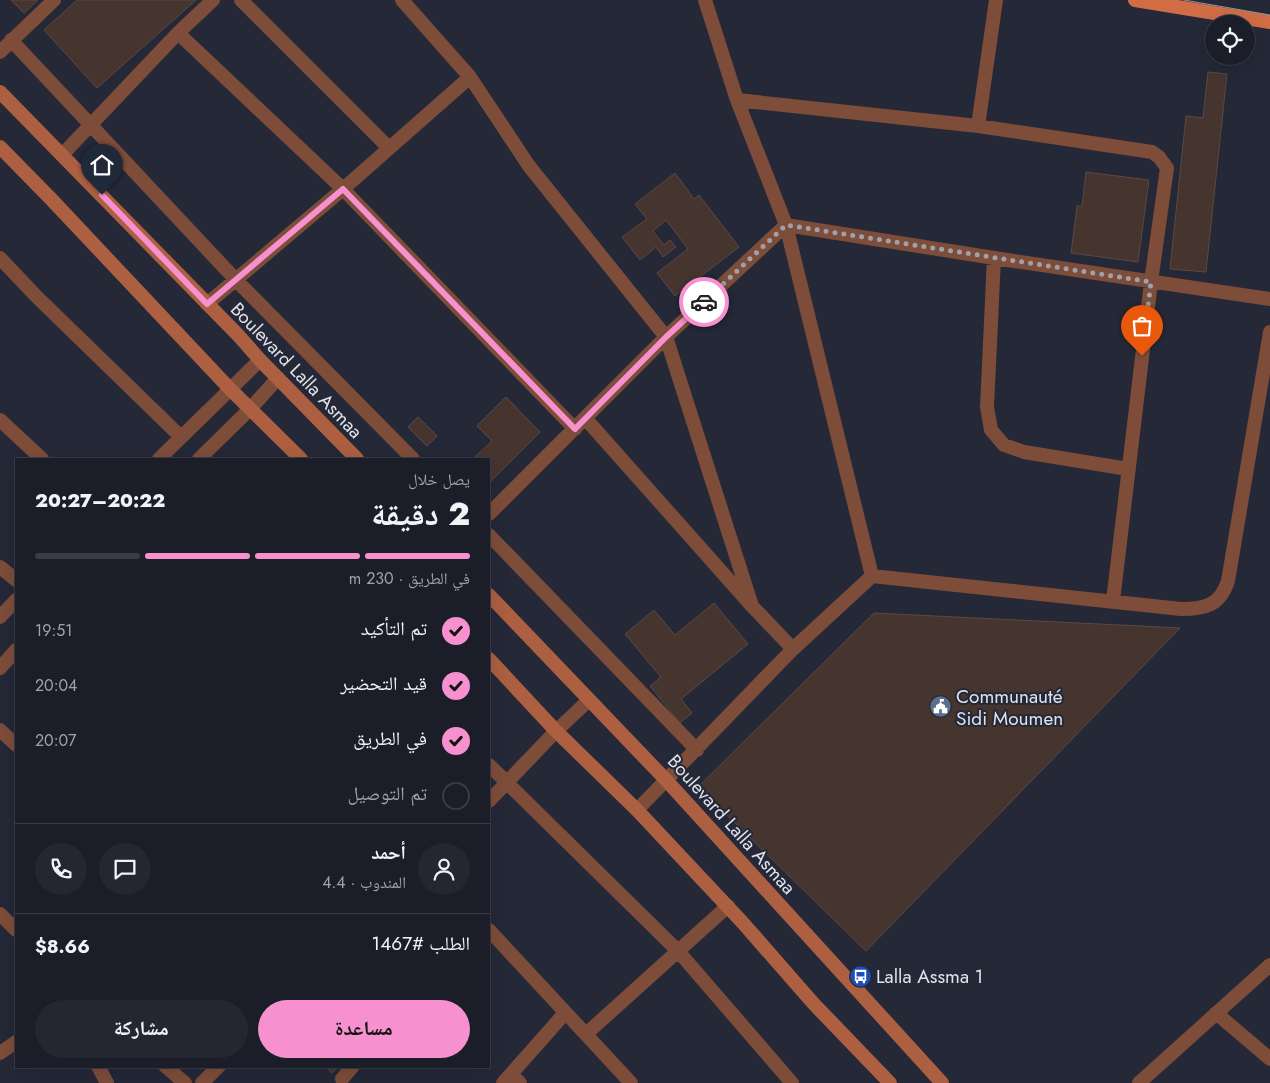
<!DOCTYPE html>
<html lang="ar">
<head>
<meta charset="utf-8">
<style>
	body { margin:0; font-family:Jost,"Noto Naskh Arabic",sans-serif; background:#242731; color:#f1f3f6; direction:rtl; height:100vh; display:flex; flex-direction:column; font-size:19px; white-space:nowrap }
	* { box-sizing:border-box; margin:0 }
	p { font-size:16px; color:#a0a2a8 }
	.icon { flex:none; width:28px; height:28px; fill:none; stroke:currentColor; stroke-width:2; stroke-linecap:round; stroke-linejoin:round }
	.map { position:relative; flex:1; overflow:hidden; direction:ltr }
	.panel { position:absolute; left:15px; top:458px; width:475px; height:610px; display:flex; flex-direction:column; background:#1b1e29; border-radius:0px; box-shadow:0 5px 20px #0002,0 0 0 1px #393c46; direction:rtl }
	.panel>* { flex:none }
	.buttons { position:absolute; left:1205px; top:15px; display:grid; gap:10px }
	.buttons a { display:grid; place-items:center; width:50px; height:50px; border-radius:50%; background:#1b1e29; box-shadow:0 5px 20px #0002,0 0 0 1px #393c46; font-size:25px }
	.pin { position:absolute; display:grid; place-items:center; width:42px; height:42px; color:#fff; margin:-51px -21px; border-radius:50% 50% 50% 0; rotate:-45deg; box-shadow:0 0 5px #0007 }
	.pin .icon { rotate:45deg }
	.courier { position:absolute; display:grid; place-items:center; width:50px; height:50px; margin:-25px; border:4px solid #f690cf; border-radius:50%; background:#fff; color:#222; box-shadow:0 1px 6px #0007 }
	.headline em { font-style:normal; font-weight:800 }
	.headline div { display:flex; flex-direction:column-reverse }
	.headline { display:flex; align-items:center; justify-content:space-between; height:85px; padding:0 20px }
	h1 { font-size:32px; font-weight:800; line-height:38px }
	.bar { display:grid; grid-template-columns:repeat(4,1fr); gap:8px 5px; align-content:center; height:60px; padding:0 20px }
	.bar i { height:6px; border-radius:4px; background:#393c46 }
	.bar .current { background:#f690cf }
	.bar p { grid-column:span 4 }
	.line { display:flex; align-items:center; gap:12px; padding:0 20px; border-top:1px solid #393c46 }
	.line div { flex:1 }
	.round { display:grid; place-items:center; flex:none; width:52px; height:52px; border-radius:26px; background:#242731 }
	ol { padding:0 20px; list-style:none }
	li { display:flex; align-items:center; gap:15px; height:55px }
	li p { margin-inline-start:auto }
	li .icon { padding:5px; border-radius:50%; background:#f690cf; color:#111; stroke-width:4 }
	li:last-child { color:#a0a2a8 }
	li i { width:28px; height:28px; border:2px solid #393c46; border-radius:50% }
	.primary-button { display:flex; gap:10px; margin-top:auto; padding:10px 20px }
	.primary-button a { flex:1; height:58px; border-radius:30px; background:#f690cf; color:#111; font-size:20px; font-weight:800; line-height:58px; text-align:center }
	.primary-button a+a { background:#242731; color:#f1f3f6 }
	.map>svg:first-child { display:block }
	.building { fill:#46342f; stroke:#5c4943 }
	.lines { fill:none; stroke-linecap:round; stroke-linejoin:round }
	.minor { stroke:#7d4d3a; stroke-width:14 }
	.secondary { stroke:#ac5f41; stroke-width:14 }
	.primary { stroke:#d06d45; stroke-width:14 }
	.tram { stroke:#9194a1; stroke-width:1 }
	.done { stroke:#9ea1ad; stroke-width:5; stroke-dasharray:0 9 }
	.route { stroke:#f690cf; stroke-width:6 }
	.labels { text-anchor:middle; stroke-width:4; stroke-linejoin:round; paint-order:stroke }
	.street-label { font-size:19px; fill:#dfe2ec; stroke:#242837 }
	.poi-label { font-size:19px; fill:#dfe2ec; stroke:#242837; text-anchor:start }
</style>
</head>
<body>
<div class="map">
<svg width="1270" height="1083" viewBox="0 0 1270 1083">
	<rect width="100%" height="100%" fill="#242837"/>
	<path class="building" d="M11 0H38L24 13Z
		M77 0H196L97 88 44 30Z
		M1208 72 1227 74 1206 272 1170 269 1186 116 1203 118Z
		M1086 172 1149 180 1138 262 1071 253 1077 206H1082Z
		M675 173 694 199 699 195 739 247 675 296 657 273 688 249 666 220 653 231 664 245 670 240 676 247 663 257 656 247 640 260 622 237 647 219 635 204Z
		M506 397 540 432 489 483V459H473L492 441 477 426Z
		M418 417 437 436 427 446 408 427Z
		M714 603 748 644 681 699 692 713 680 723 650 686 661 677 625 634 654 610 675 635Z
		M874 613 1180 628 866 951 698 787Z
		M326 1066H339L332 1073Z"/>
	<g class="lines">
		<path class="minor" d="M241 0 389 148
			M402 0 470 77 529 166 666 337 752 606
			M705 0 737 100 786 225 872 576
			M178 33 343 189 575 429
			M11 40 236 280 413 459
			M0 52 54 0
			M737 100 978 126 1152 152 1159 157 1167 168 1151 282 1113 601
			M978 126 996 0
			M63 154 178 33 213 0
			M0 258 36 296 181 437
			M994 258 987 407 991 430 1004 445 1024 452 1128 469
			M207 304 343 189 470 77
			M585 418 752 606 793 649
			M0 420 42 459
			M159 459 260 360
			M199 459 250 409 278 378
			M489 514 666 337 786 225 994 258 1270 299
			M489 535 697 750
			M0 567 16 580
			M0 617 16 600
			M0 668 16 650
			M0 730 16 745
			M489 765 678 951 792 1083
			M489 801 556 731 589 700
			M637 810 793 649 872 576 1181 609C1206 609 1220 605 1228 581L1270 332
			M0 914 16 930
			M489 930 631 1083
			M1216 1013 1270 1059
			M586 1034 728 906
			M0 1053 16 1042
			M98 1066 107 1083
			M165 1066 185 1083
			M511 1074 520 1083
			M342 1079 353 1066
			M202 1083 219 1066
			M503 1083 565 1013
			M1139 1083 1270 965"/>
		<path class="secondary" d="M0 92 238 335 260 360 357 459
			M0 147 52 200 230 389 301 459
			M489 595 667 781 942 1083
			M489 659 556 731 637 810 743 923 813 1003 890 1083"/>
		<path class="primary" d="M1135 0 1270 22"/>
		<path class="tram" d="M1184 0 1270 15"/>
	</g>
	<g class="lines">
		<path class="done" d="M704 302 786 225 1151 282 1142 356"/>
		<path class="route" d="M102 195 207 304 343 189 575 429 666 337 704 302"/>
	</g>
	<defs>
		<symbol id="civic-disc" viewBox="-11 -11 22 22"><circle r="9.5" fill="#5c6f8a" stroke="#242837"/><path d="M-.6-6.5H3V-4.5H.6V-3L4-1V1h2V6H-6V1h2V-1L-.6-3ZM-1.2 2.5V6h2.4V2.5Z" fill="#fff"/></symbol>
		<symbol id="bus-disc" viewBox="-11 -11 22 22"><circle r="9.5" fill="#1a4fb4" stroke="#242837"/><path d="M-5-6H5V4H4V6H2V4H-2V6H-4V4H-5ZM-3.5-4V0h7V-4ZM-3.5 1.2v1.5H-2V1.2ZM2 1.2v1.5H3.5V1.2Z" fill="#fff"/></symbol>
	</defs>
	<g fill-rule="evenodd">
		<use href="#civic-disc" x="928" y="694" width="25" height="25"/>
		<use href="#bus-disc" x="848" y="964" width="25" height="25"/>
	</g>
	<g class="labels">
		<g class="street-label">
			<text transform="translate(297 370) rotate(46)" y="7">Boulevard Lalla Asmaa</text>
			<text transform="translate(732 824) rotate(48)" y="7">Boulevard Lalla Asmaa</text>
		</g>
		<g class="poi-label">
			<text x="956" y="703">Communauté<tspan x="956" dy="22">Sidi Moumen</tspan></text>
			<text x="876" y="983">Lalla Assma 1</text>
		</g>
	</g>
</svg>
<div class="buttons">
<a><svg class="icon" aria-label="locate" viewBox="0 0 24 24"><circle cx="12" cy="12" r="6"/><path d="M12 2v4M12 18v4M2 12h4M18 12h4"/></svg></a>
</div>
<div class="pin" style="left:1142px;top:356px;background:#ea580c"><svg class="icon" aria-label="bag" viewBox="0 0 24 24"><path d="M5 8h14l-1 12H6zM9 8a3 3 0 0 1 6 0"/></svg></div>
<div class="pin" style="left:102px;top:195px;background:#1f2937"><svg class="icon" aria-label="home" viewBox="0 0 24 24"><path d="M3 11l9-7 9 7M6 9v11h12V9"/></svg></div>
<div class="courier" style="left:704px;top:302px"><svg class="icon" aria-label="car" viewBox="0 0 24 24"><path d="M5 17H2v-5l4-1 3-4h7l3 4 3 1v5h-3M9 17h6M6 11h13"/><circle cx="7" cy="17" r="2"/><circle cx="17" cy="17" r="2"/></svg></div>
<section class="panel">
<div class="headline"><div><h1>2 دقيقة</h1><p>يصل خلال</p></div><em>20:22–20:27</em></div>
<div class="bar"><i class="current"></i><i class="current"></i><i class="current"></i><i></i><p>في الطريق · 230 m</p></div>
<ol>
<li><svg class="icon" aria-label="check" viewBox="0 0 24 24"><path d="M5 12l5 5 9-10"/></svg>تم التأكيد<p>19:51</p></li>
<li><svg class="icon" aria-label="check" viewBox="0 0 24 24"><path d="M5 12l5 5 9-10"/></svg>قيد التحضير<p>20:04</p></li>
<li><svg class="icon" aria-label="check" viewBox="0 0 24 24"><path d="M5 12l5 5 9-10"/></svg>في الطريق<p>20:07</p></li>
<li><i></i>تم التوصيل</li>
</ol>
<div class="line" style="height:90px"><a class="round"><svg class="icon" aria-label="person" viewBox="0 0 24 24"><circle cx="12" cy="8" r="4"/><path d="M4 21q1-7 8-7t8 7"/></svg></a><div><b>أحمد</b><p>المندوب · 4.4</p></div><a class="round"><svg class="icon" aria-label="chat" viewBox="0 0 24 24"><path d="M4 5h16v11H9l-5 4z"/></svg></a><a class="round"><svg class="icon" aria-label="phone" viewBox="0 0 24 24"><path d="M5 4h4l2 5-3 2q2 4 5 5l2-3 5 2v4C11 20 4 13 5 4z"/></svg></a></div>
<div class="line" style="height:65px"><div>الطلب #1467</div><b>$8.66</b></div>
<div class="primary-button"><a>مساعدة</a><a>مشاركة</a></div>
</section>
</div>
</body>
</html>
